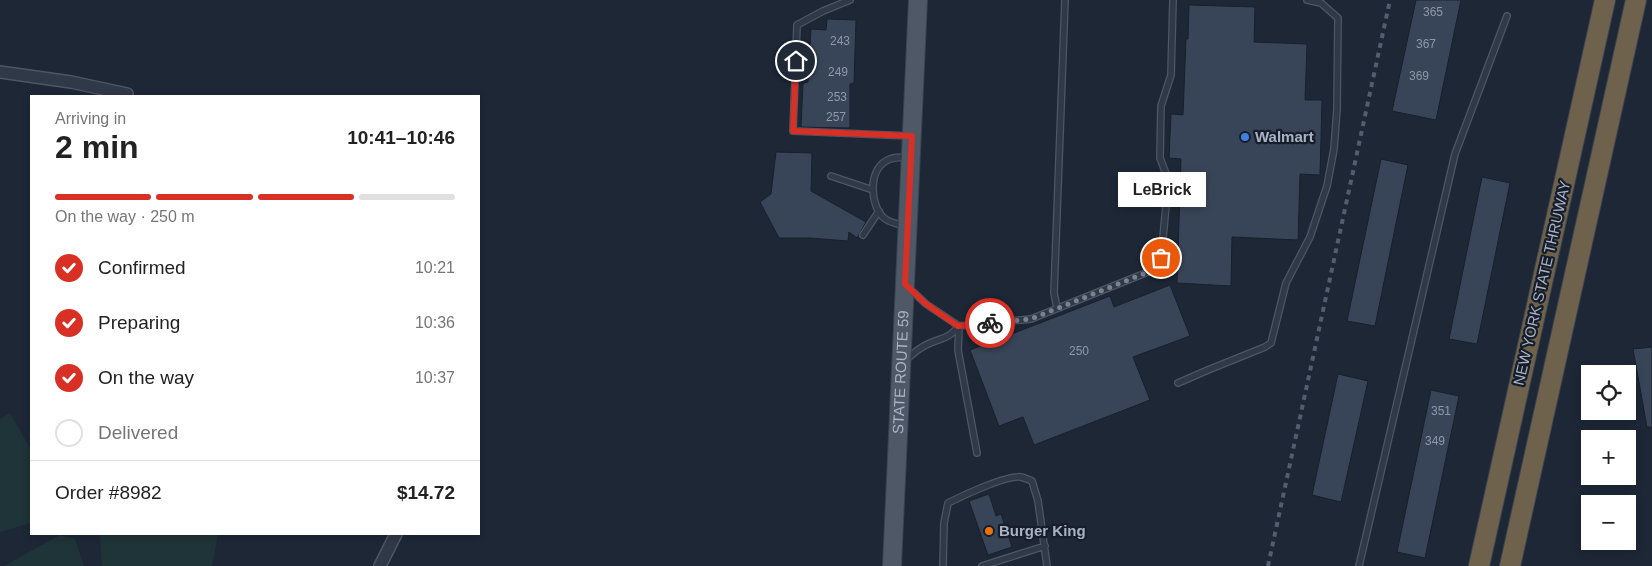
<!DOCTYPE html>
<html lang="en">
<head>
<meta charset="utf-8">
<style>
	body { margin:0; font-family:Arial,sans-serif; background:#f6f6f6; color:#222; height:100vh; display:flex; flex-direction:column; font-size:19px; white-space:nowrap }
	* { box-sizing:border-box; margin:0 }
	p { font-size:16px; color:#767676 }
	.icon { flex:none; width:28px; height:28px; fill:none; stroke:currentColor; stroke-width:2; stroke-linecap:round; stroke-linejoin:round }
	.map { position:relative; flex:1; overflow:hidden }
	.drawer { position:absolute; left:30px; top:95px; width:450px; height:440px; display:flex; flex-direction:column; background:#fff; border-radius:0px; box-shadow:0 2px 8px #0003 }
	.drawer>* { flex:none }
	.tools { position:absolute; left:1581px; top:365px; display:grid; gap:10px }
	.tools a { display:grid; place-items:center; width:55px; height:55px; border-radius:0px; background:#fff; box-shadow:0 2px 8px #0003; font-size:25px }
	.pin { position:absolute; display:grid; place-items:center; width:42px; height:42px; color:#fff; margin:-21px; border:2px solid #fff; border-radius:50%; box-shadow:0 1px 5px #0007 }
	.courier { position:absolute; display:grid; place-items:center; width:50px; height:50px; margin:-25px; border:4px solid #d93025; border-radius:50%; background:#fff; color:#222; box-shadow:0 1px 6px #0007 }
	.bubble { position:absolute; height:35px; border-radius:0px; background:#fff; box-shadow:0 2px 8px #0003; font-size:16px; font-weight:600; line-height:35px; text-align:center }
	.overview em { font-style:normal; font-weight:600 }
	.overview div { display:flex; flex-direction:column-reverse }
	.overview { display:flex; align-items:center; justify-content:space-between; height:85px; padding:0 25px }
	h1 { font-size:32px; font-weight:600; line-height:38px }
	.bar { display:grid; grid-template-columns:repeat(4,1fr); gap:8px 5px; align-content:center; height:60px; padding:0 25px }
	.bar i { height:6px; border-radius:4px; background:#e0e0e0 }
	.bar .current { background:#d93025 }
	.bar p { grid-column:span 4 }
	.line { display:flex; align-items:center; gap:12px; padding:0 25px; border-top:1px solid #e0e0e0 }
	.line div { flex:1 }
	ol { padding:0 25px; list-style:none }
	li { display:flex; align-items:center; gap:15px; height:55px }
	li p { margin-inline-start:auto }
	li .icon { padding:5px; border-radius:50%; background:#d93025; color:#fff; stroke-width:4 }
	li:last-child { color:#767676 }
	li i { width:28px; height:28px; border:2px solid #e0e0e0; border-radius:50% }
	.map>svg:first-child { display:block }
	.green { fill:#1f3438 }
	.building { fill:#384558; stroke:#18202d }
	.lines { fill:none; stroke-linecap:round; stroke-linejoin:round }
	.service-casing { stroke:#4e5665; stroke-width:8 }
	.minor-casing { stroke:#4e5665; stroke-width:14 }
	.primary-casing { stroke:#3a4250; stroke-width:20 }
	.motorway-casing { stroke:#3b4351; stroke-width:22 }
	.service { stroke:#303947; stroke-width:5.5 }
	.minor { stroke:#303947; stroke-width:11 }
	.primary { stroke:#4e5867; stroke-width:18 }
	.motorway { stroke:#6e624d; stroke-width:20 }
	.rail { stroke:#525d6f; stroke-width:4; stroke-dasharray:5 5; stroke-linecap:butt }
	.done { stroke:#798293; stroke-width:5; stroke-dasharray:0 9 }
	.route { stroke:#d93025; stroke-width:6 }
	.shop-dot { fill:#3f7fe0; stroke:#161e2b; stroke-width:2 }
	.food-dot { fill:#e8710a; stroke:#161e2b; stroke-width:2 }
	.labels { text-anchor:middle; stroke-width:4.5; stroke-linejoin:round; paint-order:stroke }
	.number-label { font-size:12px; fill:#8e98aa }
	.poi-label { font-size:15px; font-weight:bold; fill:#aab3c5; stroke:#161e2b; text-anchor:start }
	.street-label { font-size:15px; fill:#aab3c5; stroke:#161e2b }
</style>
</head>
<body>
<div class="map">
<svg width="1652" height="566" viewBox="0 0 1652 566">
	<rect width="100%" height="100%" fill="#1d2736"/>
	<path class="green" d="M10 413 31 450V523L0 532V419Z
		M102 534H218L212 566H102L100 535Z
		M60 535 75 539 84 566H4Z"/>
	<path class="building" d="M1416 0H1461L1436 120 1392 111Z
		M1189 5 1255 7 1254 42 1307 44 1305 100H1322L1320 175 1300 174 1298 240 1232 237 1231 286 1177 283 1181 159 1169 158 1171 114 1183 115 1186 39H1188Z
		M827 19 856 20 854 83 850 84V128L801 127 803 83 808 82 811 29 826 30Z
		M776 152 812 153 811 191 866 222 857 238 849 232 848 241 810 238H779L760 202 771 194Z
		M1381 159 1408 165 1375 326 1347 321Z
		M1482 177 1510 183 1477 344 1449 339Z
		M1170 285 1190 336 1133 357 1150 400 1034 445 1023 417 999 426 970 350 1110 296 1114 307Z
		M1652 347V427H1647L1633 349Z
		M1338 374 1368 381 1341 502 1312 495Z
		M1431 390 1459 396 1425 558 1397 552Z
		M989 494 996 516 1001 514 1012 547 988 555 969 501Z"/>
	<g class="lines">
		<defs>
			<path id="service" d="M850 0 823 11 797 25 793 131 910 136
				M831 176 873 190
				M906 226C898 224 890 223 884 218 870 206 868 171 886 161 892 157 901 157 909 157
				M863 235 879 211
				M909 288 926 304 959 326 1031 319 1158 268 1161 259 1167 195 1166 174 1160 158 1161 106 1171 75 1173 0
				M1057 308 1054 293 1065 0
				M959 326 958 350 977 453
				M905 361C912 354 919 348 928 344 943 337 947 340 959 326
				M1178 383 1208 370 1265 347 1271 343 1286 283 1310 237 1327 186 1334 149 1337 109 1338 18 1321 3 1307 0
				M943 566 944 523 948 503C962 496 1006 475 1021 477 1025 478 1029 480 1032 481L1038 501 1047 566
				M982 566 1045 546
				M1359 566 1455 154 1507 16"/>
			<path id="minor" d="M0 72 71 82 127 94V96
				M380 566 396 534"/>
			<g id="primary">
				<path id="s1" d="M892 566 918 0"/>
			</g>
			<path id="motorway" d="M1479 566 1605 0
				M1510 566 1636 0"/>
		</defs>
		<use href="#service" class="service-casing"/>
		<use href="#minor" class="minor-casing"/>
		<use href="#primary" class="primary-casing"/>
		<use href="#motorway" class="motorway-casing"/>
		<use href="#service" class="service"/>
		<use href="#minor" class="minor"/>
		<use href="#primary" class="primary"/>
		<use href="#motorway" class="motorway"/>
		<path class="rail" d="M1268 566 1390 0"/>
	</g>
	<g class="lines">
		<path class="done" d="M990 323 1031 319 1158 268 1161 258"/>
		<path class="route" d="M796 61 793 131 912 136 905 284 926 304 958 326 990 323"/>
	</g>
	<circle class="shop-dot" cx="1245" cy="137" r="5"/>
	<circle class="food-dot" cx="989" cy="531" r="5"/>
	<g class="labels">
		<g class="number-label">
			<text x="1433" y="16">365</text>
			<text x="840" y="45">243</text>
			<text x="1426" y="48">367</text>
			<text x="838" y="76">249</text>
			<text x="1419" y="80">369</text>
			<text x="837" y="101">253</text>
			<text x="836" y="121">257</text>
			<text x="1079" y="355">250</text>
			<text x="1441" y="415">351</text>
			<text x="1435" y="445">349</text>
		</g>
		<g class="poi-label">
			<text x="1255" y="142">Walmart</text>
			<text x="999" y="536">Burger King</text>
		</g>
		<g class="street-label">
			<text transform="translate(1542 283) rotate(-77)" y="5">NEW YORK STATE THRUWAY</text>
			<text dy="5" stroke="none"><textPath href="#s1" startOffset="194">STATE ROUTE 59</textPath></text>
		</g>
	</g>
</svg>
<div class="tools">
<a><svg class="icon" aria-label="locate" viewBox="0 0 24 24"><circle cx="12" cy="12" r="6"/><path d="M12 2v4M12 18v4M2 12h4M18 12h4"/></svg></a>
<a>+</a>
<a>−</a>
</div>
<div class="pin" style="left:1161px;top:258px;background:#ea580c"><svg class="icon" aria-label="bag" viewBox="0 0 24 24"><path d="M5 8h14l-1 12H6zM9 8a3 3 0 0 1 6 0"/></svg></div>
<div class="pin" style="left:796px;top:61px;background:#1f2937"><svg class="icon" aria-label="home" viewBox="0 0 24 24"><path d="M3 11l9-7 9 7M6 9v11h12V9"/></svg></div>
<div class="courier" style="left:990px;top:323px"><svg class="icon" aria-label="bike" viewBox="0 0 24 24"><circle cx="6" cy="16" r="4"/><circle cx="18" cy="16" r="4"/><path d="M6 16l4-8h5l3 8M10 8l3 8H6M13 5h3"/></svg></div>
<div class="bubble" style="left:1118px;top:172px;width:88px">LeBrick</div>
<section class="drawer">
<div class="overview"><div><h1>2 min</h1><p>Arriving in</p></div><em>10:41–10:46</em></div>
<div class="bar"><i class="current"></i><i class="current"></i><i class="current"></i><i></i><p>On the way · 250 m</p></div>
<ol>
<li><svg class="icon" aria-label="check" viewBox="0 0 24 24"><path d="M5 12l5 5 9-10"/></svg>Confirmed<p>10:21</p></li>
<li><svg class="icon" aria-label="check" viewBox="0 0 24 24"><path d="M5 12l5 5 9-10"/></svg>Preparing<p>10:36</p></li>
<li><svg class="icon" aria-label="check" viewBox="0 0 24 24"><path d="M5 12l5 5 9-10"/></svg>On the way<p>10:37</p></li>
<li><i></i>Delivered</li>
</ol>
<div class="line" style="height:65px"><div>Order #8982</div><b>$14.72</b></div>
</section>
</div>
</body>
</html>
